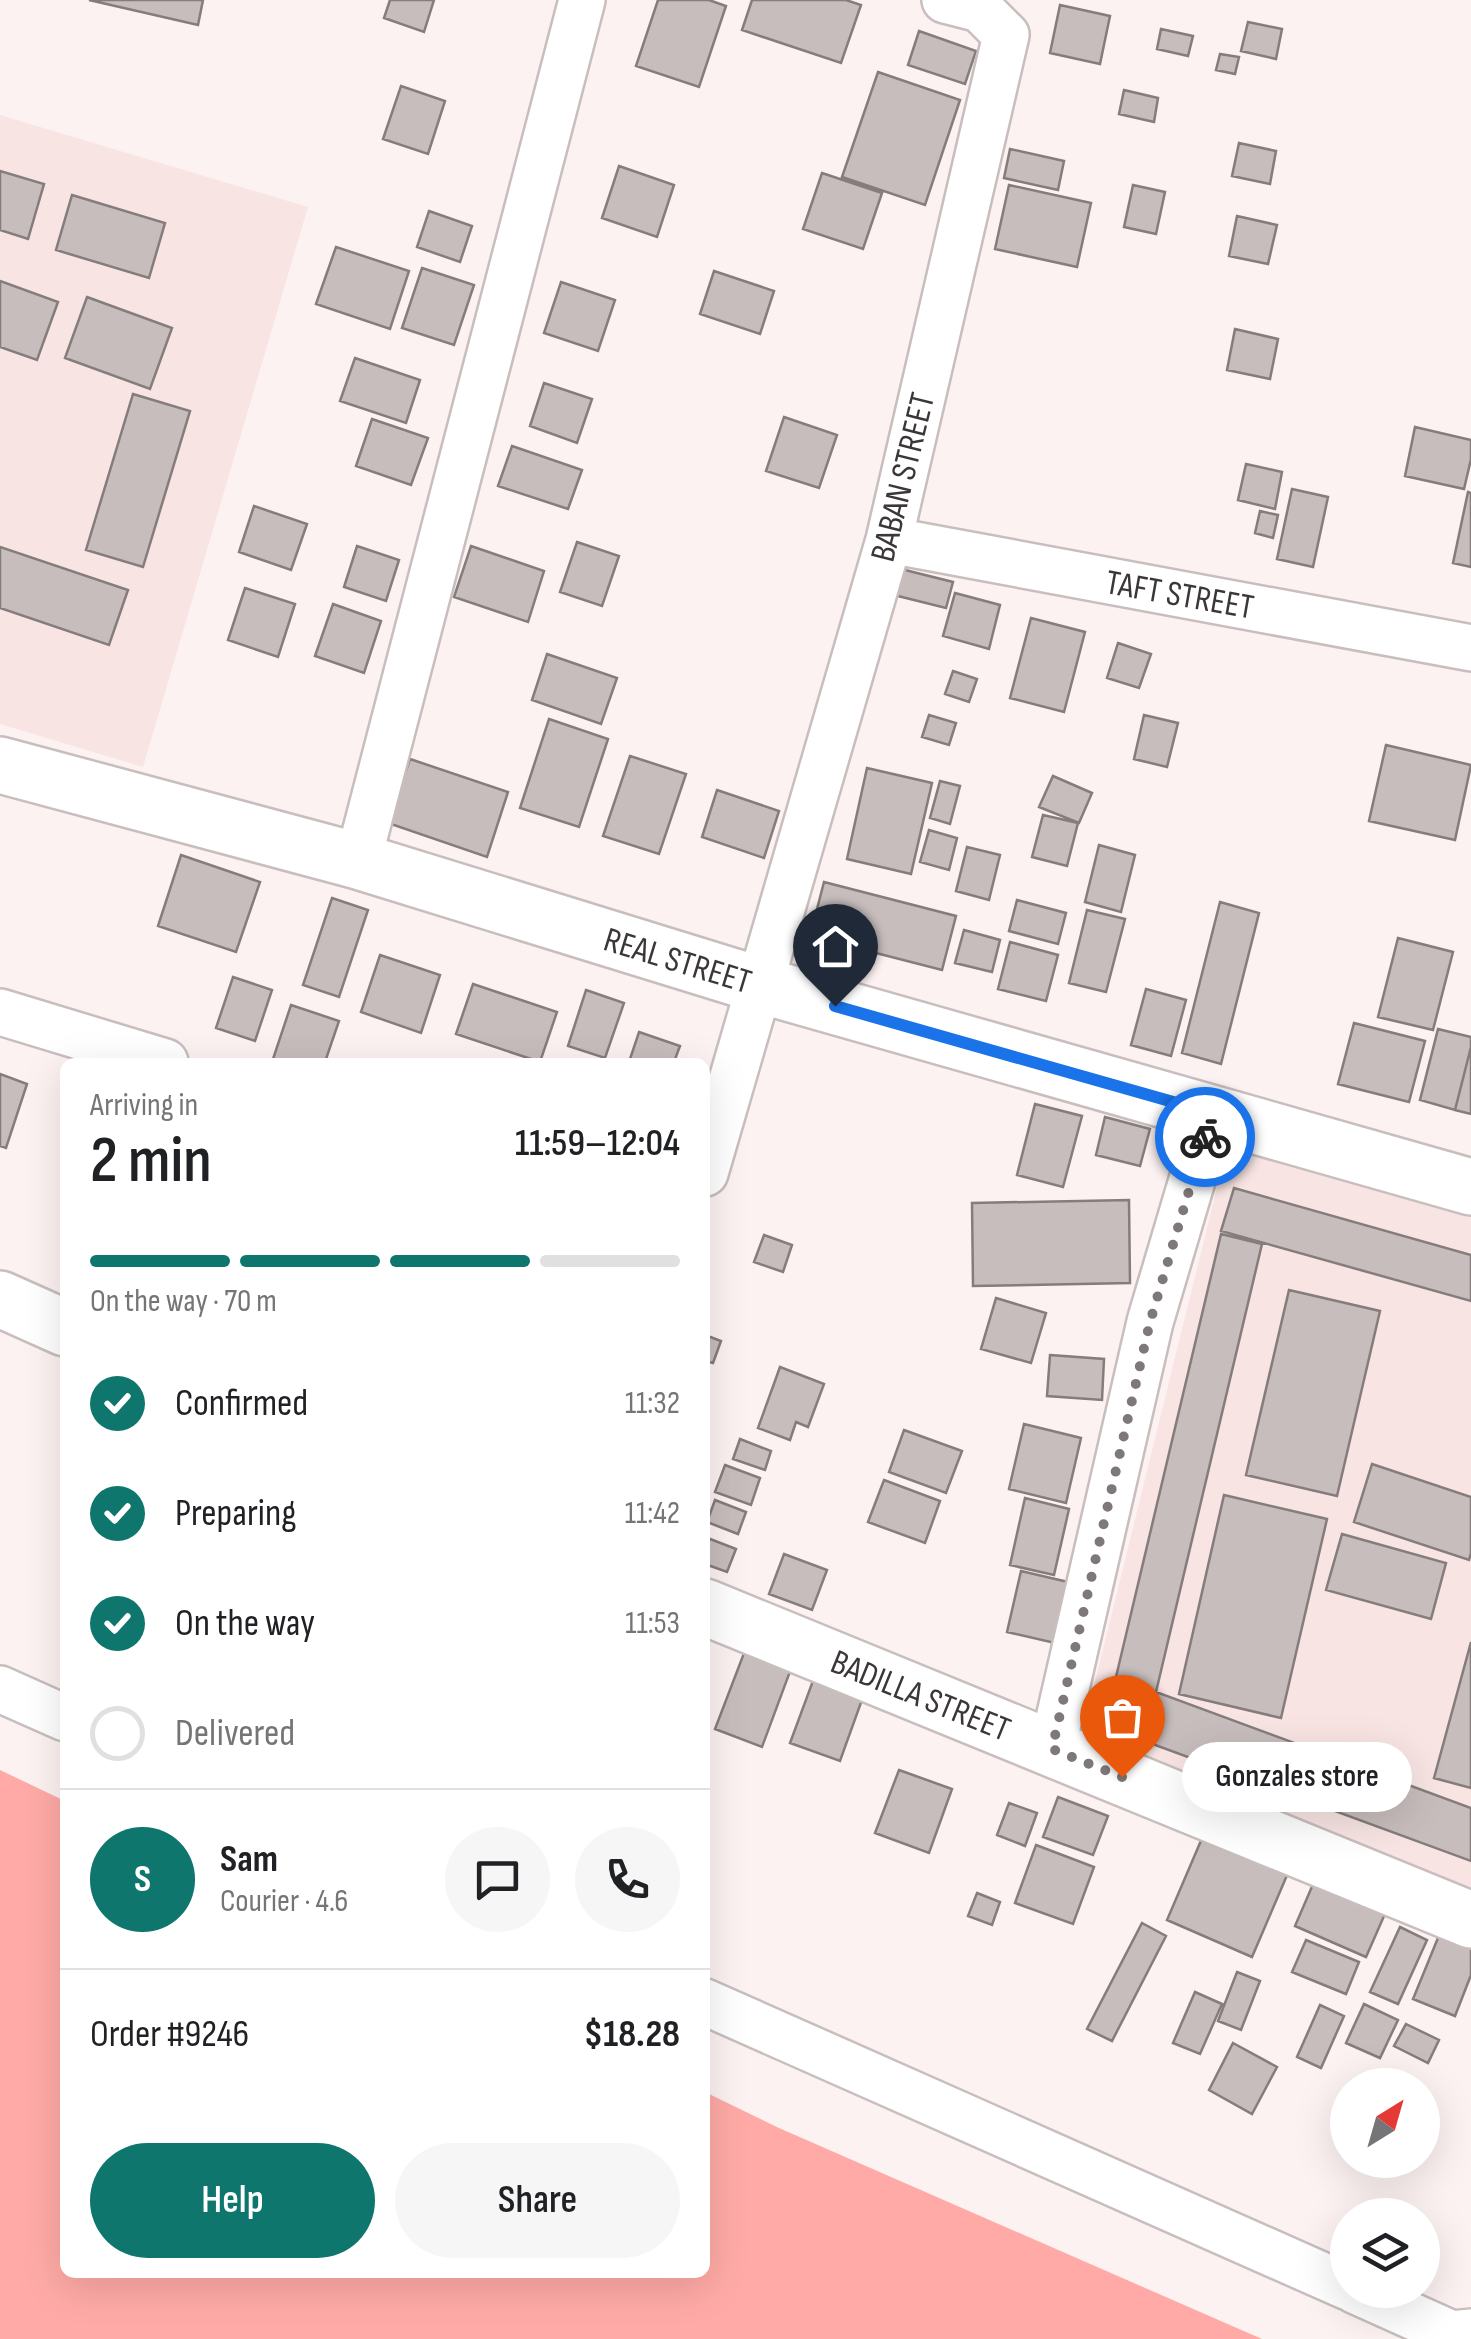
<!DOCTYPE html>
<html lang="en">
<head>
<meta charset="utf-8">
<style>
	body { margin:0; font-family:"Sofia Sans Condensed",sans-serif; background:#f6f6f6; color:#202124; height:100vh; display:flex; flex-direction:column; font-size:38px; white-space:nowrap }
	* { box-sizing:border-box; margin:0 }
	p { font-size:32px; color:#757577 }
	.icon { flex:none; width:55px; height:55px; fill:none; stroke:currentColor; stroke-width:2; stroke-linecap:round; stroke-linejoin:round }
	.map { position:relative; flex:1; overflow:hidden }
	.sheet { position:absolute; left:60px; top:1058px; width:650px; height:1220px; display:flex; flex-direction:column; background:#fff; border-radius:15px; box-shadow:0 10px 40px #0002 }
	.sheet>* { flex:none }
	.needle { width:65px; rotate:37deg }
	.fabs { position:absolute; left:1330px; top:2068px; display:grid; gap:20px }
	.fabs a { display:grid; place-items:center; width:110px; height:110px; border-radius:50%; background:#fff; box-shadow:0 10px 40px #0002; font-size:50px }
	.pin { position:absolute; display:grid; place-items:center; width:85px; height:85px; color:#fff; margin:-102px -42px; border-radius:50% 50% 50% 0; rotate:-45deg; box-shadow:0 0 10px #0007 }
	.pin .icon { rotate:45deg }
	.courier { position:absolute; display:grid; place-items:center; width:100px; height:100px; margin:-50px; border:8px solid #1a73e8; border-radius:50%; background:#fff; color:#222; box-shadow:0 2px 12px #0007 }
	.bubble { position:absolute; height:70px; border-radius:35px; background:#fff; box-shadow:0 10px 40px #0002; font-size:32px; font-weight:600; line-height:70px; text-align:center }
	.overview em { font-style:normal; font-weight:600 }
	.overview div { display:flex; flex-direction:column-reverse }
	.overview { display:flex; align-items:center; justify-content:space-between; height:170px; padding:0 30px }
	h1 { font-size:65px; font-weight:600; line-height:75px }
	.bar { display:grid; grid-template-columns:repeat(4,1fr); gap:15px 10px; align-content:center; height:120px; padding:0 30px }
	.bar i { height:12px; border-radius:8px; background:#e0e0e0 }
	.bar .on { background:#0f766e }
	.bar p { grid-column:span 4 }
	.line { display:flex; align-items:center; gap:25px; padding:0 30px; border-top:2px solid #e0e0e0 }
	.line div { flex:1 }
	.round { display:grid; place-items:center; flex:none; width:105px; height:105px; border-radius:52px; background:#f6f6f6 }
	ol { padding:0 30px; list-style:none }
	li { display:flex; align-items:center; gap:30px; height:110px }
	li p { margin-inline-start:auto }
	li .icon { padding:10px; border-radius:50%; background:#0f766e; color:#fff; stroke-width:4 }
	li:last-child { color:#757577 }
	li i { width:55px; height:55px; border:5px solid #e0e0e0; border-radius:50% }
	.action { display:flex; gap:20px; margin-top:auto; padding:20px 30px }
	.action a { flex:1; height:115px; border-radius:60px; background:#0f766e; color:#fff; font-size:40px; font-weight:600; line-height:115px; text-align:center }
	.action a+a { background:#f6f6f6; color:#202124 }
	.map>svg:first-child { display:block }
	.built { fill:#f8e5e3 }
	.water { fill:#ffaaa6 }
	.building { fill:#c7bdbd; stroke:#857c7c; stroke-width:2.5 }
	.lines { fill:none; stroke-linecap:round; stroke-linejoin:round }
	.street-casing { stroke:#c8bebe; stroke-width:50 }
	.secondary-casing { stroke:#c8bebe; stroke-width:60 }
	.primary-casing { stroke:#c8bebe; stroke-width:60 }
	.street { stroke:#fff; stroke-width:45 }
	.secondary { stroke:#fff; stroke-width:55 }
	.primary { stroke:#fff; stroke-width:55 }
	.done { stroke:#7f7878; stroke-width:10; stroke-dasharray:0 18 }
	.route { stroke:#1a73e8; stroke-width:12 }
	.labels { text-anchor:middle; stroke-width:8; stroke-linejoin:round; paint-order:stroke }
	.street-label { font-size:35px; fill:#3b3737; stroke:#fff }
</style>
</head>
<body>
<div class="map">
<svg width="1471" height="2339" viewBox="0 0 1471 2339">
	<rect width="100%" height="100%" fill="#fcf2f1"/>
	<path class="built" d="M0 115 308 207 143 767 0 724Z
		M1228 1143 1471 1214V1889L1083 1730Z"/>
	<path class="water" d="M0 1770 65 1801V2272H705V2092L779 2128 1262 2339H0Z"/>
	<path class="building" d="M89 0H203L198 25Z
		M390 0H434L424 32 384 18Z
		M658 0H709L726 6 699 87 636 66Z
		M752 0H846L861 5 841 63 742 30Z
		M1060 5 1110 16 1100 64 1050 53Z
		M1248 22 1282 29 1276 59 1241 51Z
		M1161 29 1193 36 1188 56 1157 49Z
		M919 31 976 51 965 84 908 65Z
		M1220 54 1239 57 1235 74 1216 70Z
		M878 72 960 100 925 205 842 177Z
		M401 86 445 101 428 154 383 139Z
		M1124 90 1158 98 1154 122 1119 114Z
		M1239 143 1276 151 1270 184 1232 176Z
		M1010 149 1064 161 1058 190 1004 178Z
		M619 166 674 185 657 237 602 218Z
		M0 171 44 184 28 239 0 230Z
		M822 173 882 193 863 249 803 229Z
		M1009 185 1091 203 1077 267 995 249Z
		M1133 185 1165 192 1156 234 1124 227Z
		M72 195 165 223 149 278 56 250Z
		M429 211 472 226 460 262 417 247Z
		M1237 216 1277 225 1268 264 1229 256Z
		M336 247 409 271 390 329 316 304Z
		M422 268 474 285 454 345 402 328Z
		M714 271 774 291 760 334 700 314Z
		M0 281 58 302 37 360 0 347Z
		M561 282 615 300 598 351 544 333Z
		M87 297 172 328 150 389 65 358Z
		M1235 329 1278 339 1270 379 1227 370Z
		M355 358 420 380 406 423 340 401Z
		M544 383 592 399 577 443 530 426Z
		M133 394 190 411 143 567 86 550Z
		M784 417 837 435 819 488 766 471Z
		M372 419 428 438 411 485 356 466Z
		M1415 427 1471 440V459L1464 489 1405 476Z
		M512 446 582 470 568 509 498 486Z
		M1246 464 1282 472 1275 509 1238 500Z
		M1292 489 1328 497 1313 567 1277 559Z
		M1468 492 1471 493V567L1453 563Z
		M254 506 307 524 291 570 239 552Z
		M1260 511 1278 515 1273 538 1255 533Z
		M577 542 619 556 602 606 560 592Z
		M357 546 399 560 386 601 344 587Z
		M471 546 544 571 528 622 454 597Z
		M0 547 128 590 109 645 0 608Z
		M897 568 953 582 946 608 890 594Z
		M245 588 295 604 278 657 228 640Z
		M955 593 1000 605 989 649 943 636Z
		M333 604 381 621 364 673 315 656Z
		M1031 618 1085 632 1064 712 1010 698Z
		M1118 643 1151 654 1139 688 1107 678Z
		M547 654 617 678 601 724 532 700Z
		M953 671 977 679 969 702 945 694Z
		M929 715 956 723 949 745 922 737Z
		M1144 715 1178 723 1167 767 1134 759Z
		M549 719 608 739 579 827 520 808Z
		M1386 745 1471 765 1455 840 1369 821Z
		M630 756 686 774 659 854 603 836Z
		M410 759 508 792 487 857 388 823Z
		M867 768 932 783 911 874 847 859Z
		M1053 776 1092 793 1079 823 1039 807Z
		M940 781 960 786 950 824 930 818Z
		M717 790 779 811 764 858 702 837Z
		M1043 815 1078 823 1067 866 1032 857Z
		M929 830 957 838 949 870 920 862Z
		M1099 845 1135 855 1121 912 1085 902Z
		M967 847 1000 855 989 900 956 891Z
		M181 855 260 882 236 952 158 926Z
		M824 882 956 916 942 970 810 936Z
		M332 898 368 910 339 997 303 985Z
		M1017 900 1066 913 1058 944 1009 931Z
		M1220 902 1259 913 1221 1064 1182 1053Z
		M1087 910 1125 919 1106 992 1069 983Z
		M964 930 1000 940 992 972 955 963Z
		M1398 938 1453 952 1433 1030 1378 1017Z
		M1010 942 1058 955 1046 1001 998 989Z
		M380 955 440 975 421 1033 361 1012Z
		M233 977 272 990 255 1041 216 1028Z
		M473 984 557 1012 540 1062 456 1034Z
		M1146 989 1186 1000 1171 1056 1131 1045Z
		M586 990 624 1003 605 1058 568 1046Z
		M291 1005 339 1021 325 1062H272Z
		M1354 1023 1425 1041 1409 1102 1338 1084Z
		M1438 1029 1471 1037V1047L1455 1110 1420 1100Z
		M639 1032 680 1046 674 1062H629Z
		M1471 1047V1114L1455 1110Z
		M0 1074 27 1084 6 1148 0 1146Z
		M1035 1104 1082 1116 1063 1187 1017 1175Z
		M1105 1117 1150 1129 1140 1166 1096 1155Z
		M1234 1188 1471 1255V1301L1221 1231Z
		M1129 1200 1130 1283 973 1286 972 1203Z
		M1221 1234 1262 1244 1156 1692 1471 1808V1861L1098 1724 1116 1677Z
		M764 1235 792 1245 783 1272 754 1262Z
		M1289 1290 1380 1311 1337 1496 1246 1475Z
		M996 1298 1046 1313 1031 1363 981 1349Z
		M705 1335 721 1341 713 1363 705 1361Z
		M1050 1355 1104 1359 1102 1400 1047 1396Z
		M780 1367 824 1384 808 1427 796 1422 790 1440 758 1428Z
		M1024 1424 1081 1438 1066 1503 1009 1489Z
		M904 1430 962 1451 946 1493 889 1472Z
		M740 1439 771 1451 765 1470 733 1459Z
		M1372 1464 1471 1497V1553L1469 1560 1354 1522Z
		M725 1465 760 1478 751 1505 715 1492Z
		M884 1480 940 1501 925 1543 868 1522Z
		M1224 1495 1327 1519 1281 1718 1179 1694Z
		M1025 1498 1069 1509 1054 1575 1010 1565Z
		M715 1500 746 1512 738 1534 707 1522Z
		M1342 1534 1446 1563 1431 1619 1326 1590Z
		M705 1537 736 1549 727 1572 705 1564Z
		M784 1554 827 1570 812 1610 769 1594Z
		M1021 1571 1068 1582 1055 1643 1007 1632Z
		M749 1640 795 1658 762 1747 715 1729Z
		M1471 1642V1788L1434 1778Z
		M814 1678 863 1697 840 1761 790 1743Z
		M899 1770 952 1789 929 1853 875 1833Z
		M1058 1797 1108 1816 1093 1855 1043 1837Z
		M1009 1803 1037 1813 1025 1846 997 1835Z
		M1206 1829 1291 1866 1252 1957 1167 1920Z
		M1036 1845 1094 1867 1073 1924 1015 1903Z
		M1317 1875 1388 1907 1366 1957 1295 1926Z
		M977 1893 1000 1902 992 1925 968 1916Z
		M1142 1923 1166 1936 1112 2041 1087 2029Z
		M1400 1927 1427 1940 1398 2004 1370 1992Z
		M1440 1933 1471 1946V1975L1455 2016 1413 1999Z
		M1306 1940 1359 1962 1346 1994 1292 1972Z
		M1237 1972 1260 1981 1241 2030 1218 2021Z
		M1195 1992 1222 2004 1200 2054 1173 2043Z
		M1364 2004 1398 2020 1380 2058 1346 2043Z
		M1320 2005 1344 2016 1321 2068 1297 2057Z
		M1406 2024 1439 2040 1428 2063 1394 2046Z
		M1233 2043 1277 2067 1252 2114 1209 2090Z"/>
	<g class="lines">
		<defs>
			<path id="street" d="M889 540 1471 648
				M358 861 582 0
				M0 1012 165 1062
				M705 1173 889 540 1006 35 980 9 945 0
				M0 1689 65 1718
				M1052 1749 1150 1322 1212 1113
				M705 2002 1348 2287
				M1354 2290 1452 2334 1471 2332"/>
			<path id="secondary" d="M0 1299 65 1328
				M705 1607 1471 1920"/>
			<path id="primary" d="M0 765 358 861 760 985 1471 1187"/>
		</defs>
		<use href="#street" class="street-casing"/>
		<use href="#secondary" class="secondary-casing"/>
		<use href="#primary" class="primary-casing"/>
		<use href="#street" class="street"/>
		<use href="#secondary" class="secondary"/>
		<use href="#primary" class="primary"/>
	</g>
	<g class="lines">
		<path class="done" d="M1122 1777 1052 1749 1150 1322 1205 1137"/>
		<path class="route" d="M835 1006 1212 1113 1205 1137"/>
	</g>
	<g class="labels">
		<g class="street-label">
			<text transform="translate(902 477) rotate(-76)" y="12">BABAN STREET</text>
			<text transform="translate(1180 594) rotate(10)" y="12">TAFT STREET</text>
			<text transform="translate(678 960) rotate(17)" y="12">REAL STREET</text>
			<text transform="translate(921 1695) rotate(22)" y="12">BADILLA STREET</text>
		</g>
	</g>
</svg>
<div class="fabs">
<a><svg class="needle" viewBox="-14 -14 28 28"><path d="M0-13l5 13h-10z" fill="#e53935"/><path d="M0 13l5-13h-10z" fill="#757577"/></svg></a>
<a><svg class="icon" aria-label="layers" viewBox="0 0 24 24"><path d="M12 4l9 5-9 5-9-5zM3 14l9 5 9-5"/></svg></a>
</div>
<div class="pin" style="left:1122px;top:1777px;background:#ea580c"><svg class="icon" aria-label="bag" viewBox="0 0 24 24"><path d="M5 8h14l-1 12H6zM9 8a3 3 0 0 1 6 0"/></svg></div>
<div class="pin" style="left:835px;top:1006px;background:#1f2937"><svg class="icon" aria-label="home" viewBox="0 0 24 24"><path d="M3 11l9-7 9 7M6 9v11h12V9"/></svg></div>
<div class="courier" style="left:1205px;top:1137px"><svg class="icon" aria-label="bike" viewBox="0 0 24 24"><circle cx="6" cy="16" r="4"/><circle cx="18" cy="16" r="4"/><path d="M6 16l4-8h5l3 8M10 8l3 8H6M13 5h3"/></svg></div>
<div class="bubble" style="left:1182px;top:1742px;width:230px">Gonzales store</div>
<section class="sheet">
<div class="overview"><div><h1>2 min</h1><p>Arriving in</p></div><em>11:59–12:04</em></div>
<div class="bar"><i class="on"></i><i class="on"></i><i class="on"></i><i></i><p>On the way · 70 m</p></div>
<ol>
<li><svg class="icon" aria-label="check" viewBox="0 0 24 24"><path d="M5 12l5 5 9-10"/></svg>Confirmed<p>11:32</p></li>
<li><svg class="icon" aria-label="check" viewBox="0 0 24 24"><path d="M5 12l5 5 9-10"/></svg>Preparing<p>11:42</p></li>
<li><svg class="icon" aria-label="check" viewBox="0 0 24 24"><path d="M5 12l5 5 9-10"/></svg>On the way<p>11:53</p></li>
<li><i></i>Delivered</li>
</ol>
<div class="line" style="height:180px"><b class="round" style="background:#0f766e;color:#fff">S</b><div><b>Sam</b><p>Courier · 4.6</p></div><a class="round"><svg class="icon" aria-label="chat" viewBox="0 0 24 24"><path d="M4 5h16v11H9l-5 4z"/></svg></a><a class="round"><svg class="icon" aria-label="phone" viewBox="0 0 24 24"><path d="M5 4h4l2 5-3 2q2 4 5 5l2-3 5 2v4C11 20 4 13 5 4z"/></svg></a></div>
<div class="line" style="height:130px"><div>Order #9246</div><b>$18.28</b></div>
<div class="action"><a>Help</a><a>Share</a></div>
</section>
</div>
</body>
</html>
